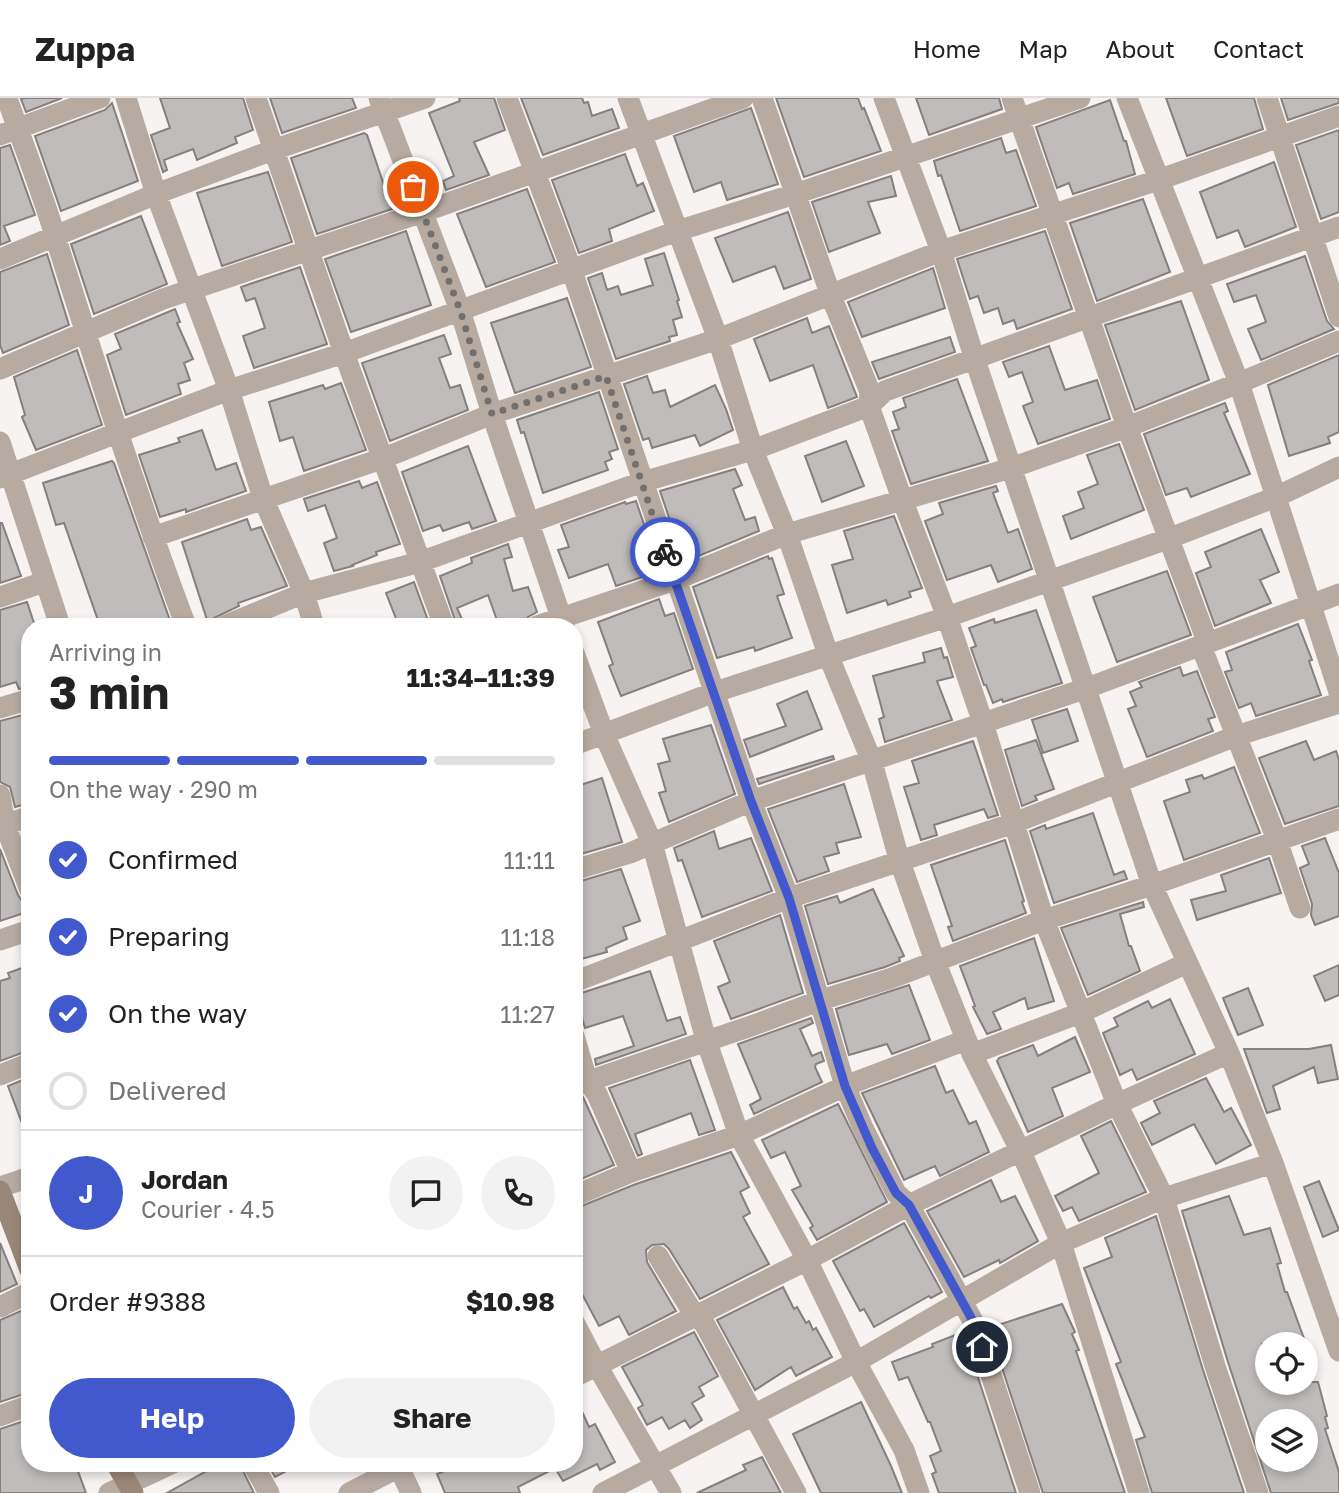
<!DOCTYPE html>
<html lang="en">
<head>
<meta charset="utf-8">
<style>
	body { margin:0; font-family:"Golos Text",sans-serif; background:#f2f2f2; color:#222; height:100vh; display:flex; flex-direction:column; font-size:26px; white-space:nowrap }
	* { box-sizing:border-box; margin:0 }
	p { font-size:23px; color:#767676 }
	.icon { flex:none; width:38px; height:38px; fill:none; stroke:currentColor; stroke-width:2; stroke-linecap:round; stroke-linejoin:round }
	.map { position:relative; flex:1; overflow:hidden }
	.details { position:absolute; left:21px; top:520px; width:562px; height:854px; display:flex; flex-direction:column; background:#fff; border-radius:28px; box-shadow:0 4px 10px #0003 }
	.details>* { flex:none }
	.buttons { position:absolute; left:1255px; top:1234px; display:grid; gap:14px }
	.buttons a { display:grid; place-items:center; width:63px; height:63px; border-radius:50%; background:#fff; box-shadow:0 4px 10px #0003; font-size:35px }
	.pin { position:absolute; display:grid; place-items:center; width:60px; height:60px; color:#fff; margin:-30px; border:4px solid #fff; border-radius:50%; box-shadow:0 2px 7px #0007 }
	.courier { position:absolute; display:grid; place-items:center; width:70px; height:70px; margin:-35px; border:5px solid #4159cc; border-radius:50%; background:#fff; color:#222; box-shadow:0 2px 9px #0007 }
	.overview em { font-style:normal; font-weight:700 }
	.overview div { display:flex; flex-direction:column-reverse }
	.overview { display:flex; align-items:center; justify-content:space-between; height:119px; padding:0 28px }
	h1 { font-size:46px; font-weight:700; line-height:52px }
	.bar { display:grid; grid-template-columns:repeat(4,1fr); gap:10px 7px; align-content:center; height:84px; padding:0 28px }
	.bar i { height:9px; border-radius:5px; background:#e0e0e0 }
	.bar .on { background:#4159cc }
	.bar p { grid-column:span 4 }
	.line { display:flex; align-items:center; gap:18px; padding:0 28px; border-top:2px solid #e0e0e0 }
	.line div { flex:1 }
	.round { display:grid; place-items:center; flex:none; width:74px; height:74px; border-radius:37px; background:#f2f2f2 }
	ol { padding:0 28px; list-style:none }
	li { display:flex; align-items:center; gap:21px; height:77px }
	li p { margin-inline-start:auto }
	li .icon { padding:7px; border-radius:50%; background:#4159cc; color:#fff; stroke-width:4 }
	li:last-child { color:#767676 }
	li i { width:38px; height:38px; border:4px solid #e0e0e0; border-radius:50% }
	.button { display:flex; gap:14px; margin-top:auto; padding:14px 28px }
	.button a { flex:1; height:80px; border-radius:42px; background:#4159cc; color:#fff; font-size:28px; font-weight:700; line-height:80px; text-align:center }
	.button a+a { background:#f2f2f2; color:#222 }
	header { display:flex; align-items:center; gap:42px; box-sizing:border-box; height:98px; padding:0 35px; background:#fff; border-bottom:2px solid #e0e0e0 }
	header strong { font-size:33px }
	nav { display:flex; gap:38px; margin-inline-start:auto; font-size:24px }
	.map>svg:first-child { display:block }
	.building { fill:#c0bcbb; stroke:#83807f; stroke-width:2; fill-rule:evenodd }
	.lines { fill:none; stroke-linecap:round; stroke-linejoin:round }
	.street { stroke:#b7aba1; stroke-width:21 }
	.secondary { stroke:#998879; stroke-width:21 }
	.done { stroke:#716f6f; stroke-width:7; stroke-dasharray:0 12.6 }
	.route { stroke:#4159cc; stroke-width:9 }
</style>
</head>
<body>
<header>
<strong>Zuppa</strong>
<nav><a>Home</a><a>Map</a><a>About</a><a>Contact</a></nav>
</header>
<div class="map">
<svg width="1339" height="1395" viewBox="0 0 1339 1395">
	<rect width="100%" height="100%" fill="#f7f3f2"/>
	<path class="building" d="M26 0H62L26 14 21 1Z
		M160 0H243L253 32 235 39 237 45 197 62 193 51 164 62 167 72 163 74 151 37 170 30Z
		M270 0H352L356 10 282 35Z
		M459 0H494L505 32 474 44 489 77 446 92 443 83 454 78 429 15 460 3Z
		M521 0H582L584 5 588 4 592 18 612 11 619 30 543 57Z
		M776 0H858L862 11 864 10 881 53 804 79Z
		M916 0H999L1002 11 929 37Z
		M1166 0H1254L1263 31 1187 58Z
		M1281 0H1339V5L1288 22Z
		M1110 2 1124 43H1126L1135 76 1073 96 1069 85 1057 90 1036 29Z
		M112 5 138 83 61 113 35 38 105 12Z
		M751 10 778 86 727 102 721 84 694 94 674 38Z
		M1339 32V114L1321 121 1296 47Z
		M364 35 367 37 392 111 317 136 291 60Z
		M1001 40 1006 55 1016 52 1036 108 960 133 941 77 938 78 934 63Z
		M10 47 35 117 4 128 10 143 0 147V50Z
		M625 56 637 88 643 85 654 113 609 131 612 143 579 155 552 82Z
		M1274 64 1296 129 1245 149 1238 132 1217 140 1200 94Z
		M268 74 292 144 222 168 197 95Z
		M891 78 896 98 868 104 880 135 829 154 812 104Z
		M527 91 555 164 486 189 457 116Z
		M1143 101 1170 174 1097 203 1070 125Z
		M788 114 811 181 784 191 775 168 733 184 715 140Z
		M141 118 167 186 94 216 71 146Z
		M406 133 431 207 351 234 325 161Z
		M1045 133 1072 211 1017 231 1014 222 1003 226 998 210 984 215 978 198 970 201 957 161Z
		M664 155 679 202 677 203 682 219 673 222 677 237 669 239 670 243 616 261 588 180 602 175 607 192 618 188 621 197 653 187 645 161Z
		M47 156 69 227 3 255 0 247V174Z
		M1305 158 1327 223 1334 231 1261 262 1248 231 1266 224 1256 197 1234 204 1227 186Z
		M300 169 327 246 254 270 243 238 265 230 255 200 246 203 241 189Z
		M933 170 945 210 862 239 848 204Z
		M567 200 591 269 515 295 491 225Z
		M1181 203 1209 282 1135 312 1105 227Z
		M175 211 180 224 177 225 193 261 184 265 190 282 178 286 181 296 126 317 107 257 121 251 115 236Z
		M807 220 812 235 829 228 857 299 828 310 813 267 770 283 754 241Z
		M444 237 451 256 439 260 450 290 460 287 468 312 390 343 362 265Z
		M950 239 955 254 879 281 872 264Z
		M1049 248 1065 292 1097 282 1110 321 1038 346 1023 308 1033 304 1022 274 1009 279 1003 264Z
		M77 252 102 327 36 352 22 319 25 317 14 279Z
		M1339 257V334L1328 339 1330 345 1289 358 1268 287Z
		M647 278 653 295 665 292 670 309 715 287 726 311 733 332 700 348 695 337 652 350 649 340 643 342 624 286Z
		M957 281 988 363 911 386 892 333 899 331 893 314 906 309 903 300Z
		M341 285 366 352 304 373 293 339 280 343 269 304 323 287 325 291Z
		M599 294 618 351 609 354 612 361 605 364 608 372 543 395 524 334 521 335 517 322Z
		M1225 305 1228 313 1224 315 1250 376 1191 399 1187 390 1166 397 1144 336Z
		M202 332 216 372 236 365 246 393 186 414V411L160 419 139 357 180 344 178 340Z
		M846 343 864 388 822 404 805 358Z
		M1119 346 1144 412 1071 441 1063 418 1084 410 1078 394 1098 386 1087 357Z
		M468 348 496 423 472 431 469 424 443 433 440 427 423 433 402 374Z
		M112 363 114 365 172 528H100L64 425 56 427 43 385Z
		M735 371 742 387 733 391 745 422 755 419 759 433 684 464 660 393Z
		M359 383 362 390 377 384 400 446 376 454 377 457 352 467 353 468 334 473 324 445 337 440 325 407 308 413 304 401Z
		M996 388 998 393 993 395 1008 435 1018 431 1032 471 998 484 991 467 947 482 925 423 943 416 939 405Z
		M636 403 660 473 616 488 608 466 569 480 558 452 569 449 561 427 625 404 626 406Z
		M894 418 922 490 909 494 911 499 888 507 886 502 847 515 832 467 853 461 844 433Z
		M247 421 251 432 261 429 287 488 238 505 239 508 214 520 211 528H209L182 444Z
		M0 425H2L21 478 0 485Z
		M1261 431 1279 474 1260 482 1271 505 1215 528 1196 475 1211 469 1205 454Z
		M508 446 512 459 504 461 513 493 528 489 537 514 528 519 524 528H499L488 497 457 510 465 528H457L440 478 472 465 471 460Z
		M768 458 769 461 772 460 784 496 777 498 792 540 755 553 754 549 717 560 693 489Z
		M1167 473 1191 537 1117 564 1093 499Z
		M414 484 430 528H399L386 495Z
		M659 501 665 518 674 515 693 571 621 598 609 568 613 566 598 524Z
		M27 504 35 528H30V588L19 591 16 584 0 589V512Z
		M1036 512 1062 585 1003 604 1002 601 993 605 986 587H984L971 550 976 548 969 530 994 521 995 525Z
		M1298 526 1312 562 1309 563 1321 597 1256 618 1251 605 1239 610 1225 574 1232 572 1226 554Z
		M941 550 944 560 947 559 953 579 937 583 952 622 885 644 879 621 884 619 873 578 925 564 923 555Z
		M1180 569 1183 578 1197 573 1215 619 1208 621 1213 633 1147 659 1128 611 1136 608 1130 594 1142 589 1139 584Z
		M807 593 822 631 750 659 744 642 786 628 777 606Z
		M1067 611 1078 643 1043 655 1032 622Z
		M30 615V705L15 709 10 689 0 684V623Z
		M711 627 735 696 669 724 659 695 666 693 658 666 670 663 663 641Z
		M1036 642 1054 691 1035 698 1037 702 1022 708 1005 652Z
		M973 643 998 717 988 720 984 711 934 727 937 737 921 742 904 689 919 685 912 663Z
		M1306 643 1314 662 1336 653 1339 662V708L1285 726 1259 660Z
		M833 658 834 661 759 686 757 681Z
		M1234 669 1260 735 1184 762 1164 703 1190 694 1186 682 1202 677 1204 681Z
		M602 680 622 744 581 756 574 735 579 733 574 717V689Z
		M844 686 861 739 836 745 839 755 824 759 829 773 797 784 768 711Z
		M1093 715 1114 777 1124 773 1127 781 1054 805 1030 733 1045 727 1046 731Z
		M714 733 719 751 751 740 772 793 702 819 682 762 678 763 674 750Z
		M1325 740 1339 775V818L1315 827 1311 817 1312 806 1300 770 1309 766 1302 748Z
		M1005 742 1024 803 1022 804 1026 815 953 843 948 829 952 828 931 767Z
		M0 751 18 797 22 803 30 805V813L0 823Z
		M1269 760 1281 795 1197 822 1191 802 1226 793 1221 777Z
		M621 771 640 823 623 829 627 841 606 850 607 854 574 863V785Z
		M873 791 904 858 899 860 900 863 885 869 828 886 805 808 837 798 840 805Z
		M1143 804 1144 809 1120 816 1129 848H1131L1140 873 1088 897 1061 830Z
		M780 817 803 895 731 921 718 889 730 884 714 843Z
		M1034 840 1054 903 1028 911 1025 900 993 914 1001 931 987 936 973 909 975 908 960 868Z
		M30 867V952L0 963V883L10 880 8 875Z
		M1339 867V897L1325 903 1314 878Z
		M650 873 667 923 680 919 686 936 596 967 595 961 634 948 623 918 585 930 575 897Z
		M909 887 930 942 892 956 887 946 849 957 836 911Z
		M1248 890 1263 927 1238 937 1223 900Z
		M1170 901 1195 956 1137 982 1132 971 1120 977 1103 935 1118 928 1114 920 1148 903 1152 910Z
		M811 920 813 925 800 931 812 958 821 954 824 963 816 966 815 969 822 984 754 1016 750 1007 761 1001 738 946Z
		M1075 939 1090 974 1052 990 1063 1018 1028 1034 997 963 999 960 1033 947 1038 958Z
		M1331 947 1338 981 1318 985 1314 969 1273 988 1280 1011 1267 1015 1244 951H1309Z
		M690 962 715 1032 699 1037 691 1015 635 1036 642 1056 638 1058 609 990Z
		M935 968 946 995 953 992 969 1026 976 1023 989 1054 940 1078 935 1068 904 1082 862 995Z
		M30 979V1041H28L8 988Z
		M1206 980 1224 1014 1231 1010 1251 1047 1216 1066 1194 1026 1152 1047 1141 1025 1160 1015 1154 1003Z
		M583 999 614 1067 574 1084V1001Z
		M838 1006 887 1104 817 1142 810 1130 813 1128 792 1092 801 1088 785 1054 771 1060 762 1042Z
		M1111 1023 1146 1094 1079 1123 1072 1109 1063 1113 1055 1098 1099 1075 1081 1038Z
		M731 1054 749 1089 740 1094 750 1115 743 1119 769 1166 700 1201 669 1151 664 1146 652 1147 646 1152 647 1164 676 1213 629 1237 619 1218 599 1228 574 1181V1111L636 1086Z
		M991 1082 1001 1104 1015 1098 1038 1143 1000 1165 999 1162 964 1179 927 1113Z
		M1319 1083 1339 1132 1323 1139 1304 1089Z
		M1229 1098 1244 1137 1270 1130 1281 1165 1277 1166 1285 1194H1287L1306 1246H1262L1267 1260V1284H1318L1327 1318 1325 1319 1328 1330 1325 1331 1339 1374V1395H1271L1228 1264 1182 1113ZM1267 1323H1306V1362H1267Z
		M1156 1118 1203 1272 1244 1395H1152L1136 1342 1145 1339 1116 1266 1121 1264 1084 1170 1112 1159 1105 1140Z
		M904 1125 942 1194 931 1200 929 1198 874 1229 864 1211 860 1213 833 1163Z
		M0 1145 17 1186 0 1194Z
		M783 1189 794 1211 797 1209 806 1225 809 1223 813 1232 816 1230 832 1259 796 1278 791 1269 755 1292 717 1222Z
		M1062 1206 1075 1234 1072 1236 1079 1252 1076 1253 1125 1395H1043L989 1230Z
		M30 1209V1294L0 1304V1222Z
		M694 1234 718 1278 699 1289 704 1298 692 1305 702 1322 690 1330 685 1322 669 1331 662 1319 647 1327 638 1310 643 1307 622 1269Z
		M963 1234 1016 1395H939L932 1376 936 1374 930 1358 941 1353 930 1324H928L908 1279 899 1282 892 1264 933 1249 932 1246Z
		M574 1296 589 1329 595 1326 615 1364 600 1372 597 1366 563 1383 555 1370 518 1389 520 1395H445L437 1376 464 1365H574Z
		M861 1304 891 1368 902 1395H821L793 1336Z
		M30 1321V1365H75L86 1395H0V1331Z
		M762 1359 781 1395H697L746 1372 743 1367Z
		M221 1365H239L254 1395H167Z
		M267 1365H302L275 1379Z"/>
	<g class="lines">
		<path class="street" d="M7 0C23 47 42 93 56 141 97 271 138 401 186 528
			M126 0 156 96 229 292 263 400 304 495 314 528
			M256 0 344 255 444 528
			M379 0 460 212 492 316 564 528
			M507 0 571 170 751 703 789 800 845 988 863 1030 896 1095 909 1107 974 1225 1030 1395
			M628 0 718 241 753 352 787 436 829 559 872 664 899 761 935 863 972 956 1021 1054 1061 1145 1139 1395
			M762 0 831 198 870 294 869 308 902 401 947 519 983 625 1044 822 1117 1006 1164 1100 1215 1268 1258 1395
			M884 0 941 153 974 259 1152 787 1229 955 1273 1065 1339 1253
			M1012 0 1127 329 1207 543 1203 553 1277 742 1300 810
			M1127 0 1239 285 1339 594
			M1267 0 1339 219
			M0 37 100 0
			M0 161 156 96 273 52 425 0
			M0 271 163 201 423 114 743 0
			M0 344 60 528
			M0 380 229 292 344 255 677 133 795 96 1080 0
			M153 439 384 360 492 316 718 241 941 153 1158 82 1339 18
			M0 499 44 484
			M224 528 304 495 420 464 642 384 753 352 869 308 885 293 1339 129
			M537 528 675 482 787 436 1011 370 1127 329 1239 285 1339 243
			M574 555 604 636 652 745 706 942 739 1037 807 1162 856 1264 904 1352 919 1395
			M0 610 30 601
			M574 647 715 594 947 519 1170 440 1276 399 1339 369
			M0 697 5 727 30 792
			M0 729 30 718
			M574 772 630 755 751 703 1087 590 1339 496
			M0 842 30 832
			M574 884 789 800 1014 725 1236 638 1339 605
			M574 938 587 982 597 996 631 1074
			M972 956 1080 915 1187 865
			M0 977 30 965
			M574 988 754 927 821 902 889 881 1044 822 1152 787 1339 721
			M0 1089 30 1079
			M574 1098 631 1074 739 1037 845 988 966 942
			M658 1158 695 1218 704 1225 796 1395
			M0 1209 30 1194
			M574 1224 596 1266 671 1395
			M574 1279 807 1162 909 1107 1117 1006 1229 955
			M0 1318 30 1307
			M252 1365 269 1395
			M397 1365 411 1395
			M109 1395 173 1365
			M349 1395 407 1365
			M603 1395 856 1264 1061 1145 1164 1100 1273 1065"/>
		<path class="secondary" d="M0 1093 30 1172
			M116 1365 133 1395"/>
	</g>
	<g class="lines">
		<path class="done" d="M413 89 460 212 492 316 606 278 665 454"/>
		<path class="route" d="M665 454 751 703 789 800 845 988 872 1050 896 1095 909 1107 974 1225 982 1249"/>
	</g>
</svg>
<div class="buttons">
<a><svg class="icon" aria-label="locate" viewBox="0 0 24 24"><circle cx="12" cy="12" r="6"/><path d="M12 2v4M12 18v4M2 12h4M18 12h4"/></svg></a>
<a><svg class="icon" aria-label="layers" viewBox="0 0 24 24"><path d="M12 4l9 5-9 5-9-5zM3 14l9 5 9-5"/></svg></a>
</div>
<div class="pin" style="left:413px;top:89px;background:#ea580c"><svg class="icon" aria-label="bag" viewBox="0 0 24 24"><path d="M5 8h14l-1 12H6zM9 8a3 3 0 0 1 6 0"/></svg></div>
<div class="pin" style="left:982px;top:1249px;background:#1f2937"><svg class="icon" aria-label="home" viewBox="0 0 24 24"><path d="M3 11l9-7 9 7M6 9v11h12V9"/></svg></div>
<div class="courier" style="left:665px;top:454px"><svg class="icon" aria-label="bike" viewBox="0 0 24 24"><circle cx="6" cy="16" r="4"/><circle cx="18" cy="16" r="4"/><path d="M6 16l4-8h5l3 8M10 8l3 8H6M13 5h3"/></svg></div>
<section class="details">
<div class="overview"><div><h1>3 min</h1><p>Arriving in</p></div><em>11:34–11:39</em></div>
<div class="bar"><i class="on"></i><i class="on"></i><i class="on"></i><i></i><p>On the way · 290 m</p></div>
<ol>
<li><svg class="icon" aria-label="check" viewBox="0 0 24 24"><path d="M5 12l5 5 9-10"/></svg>Confirmed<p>11:11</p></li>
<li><svg class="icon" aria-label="check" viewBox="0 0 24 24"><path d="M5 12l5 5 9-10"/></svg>Preparing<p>11:18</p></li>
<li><svg class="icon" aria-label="check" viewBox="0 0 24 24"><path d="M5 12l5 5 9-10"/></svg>On the way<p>11:27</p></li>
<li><i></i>Delivered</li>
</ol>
<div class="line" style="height:126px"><b class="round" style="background:#4159cc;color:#fff">J</b><div><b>Jordan</b><p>Courier · 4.5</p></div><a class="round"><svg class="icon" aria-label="chat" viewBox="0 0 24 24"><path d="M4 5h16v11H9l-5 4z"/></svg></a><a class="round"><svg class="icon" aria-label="phone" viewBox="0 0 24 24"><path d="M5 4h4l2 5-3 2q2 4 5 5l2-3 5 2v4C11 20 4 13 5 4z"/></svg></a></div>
<div class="line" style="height:91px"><div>Order #9388</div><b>$10.98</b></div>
<div class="button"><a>Help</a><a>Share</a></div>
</section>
</div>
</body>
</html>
